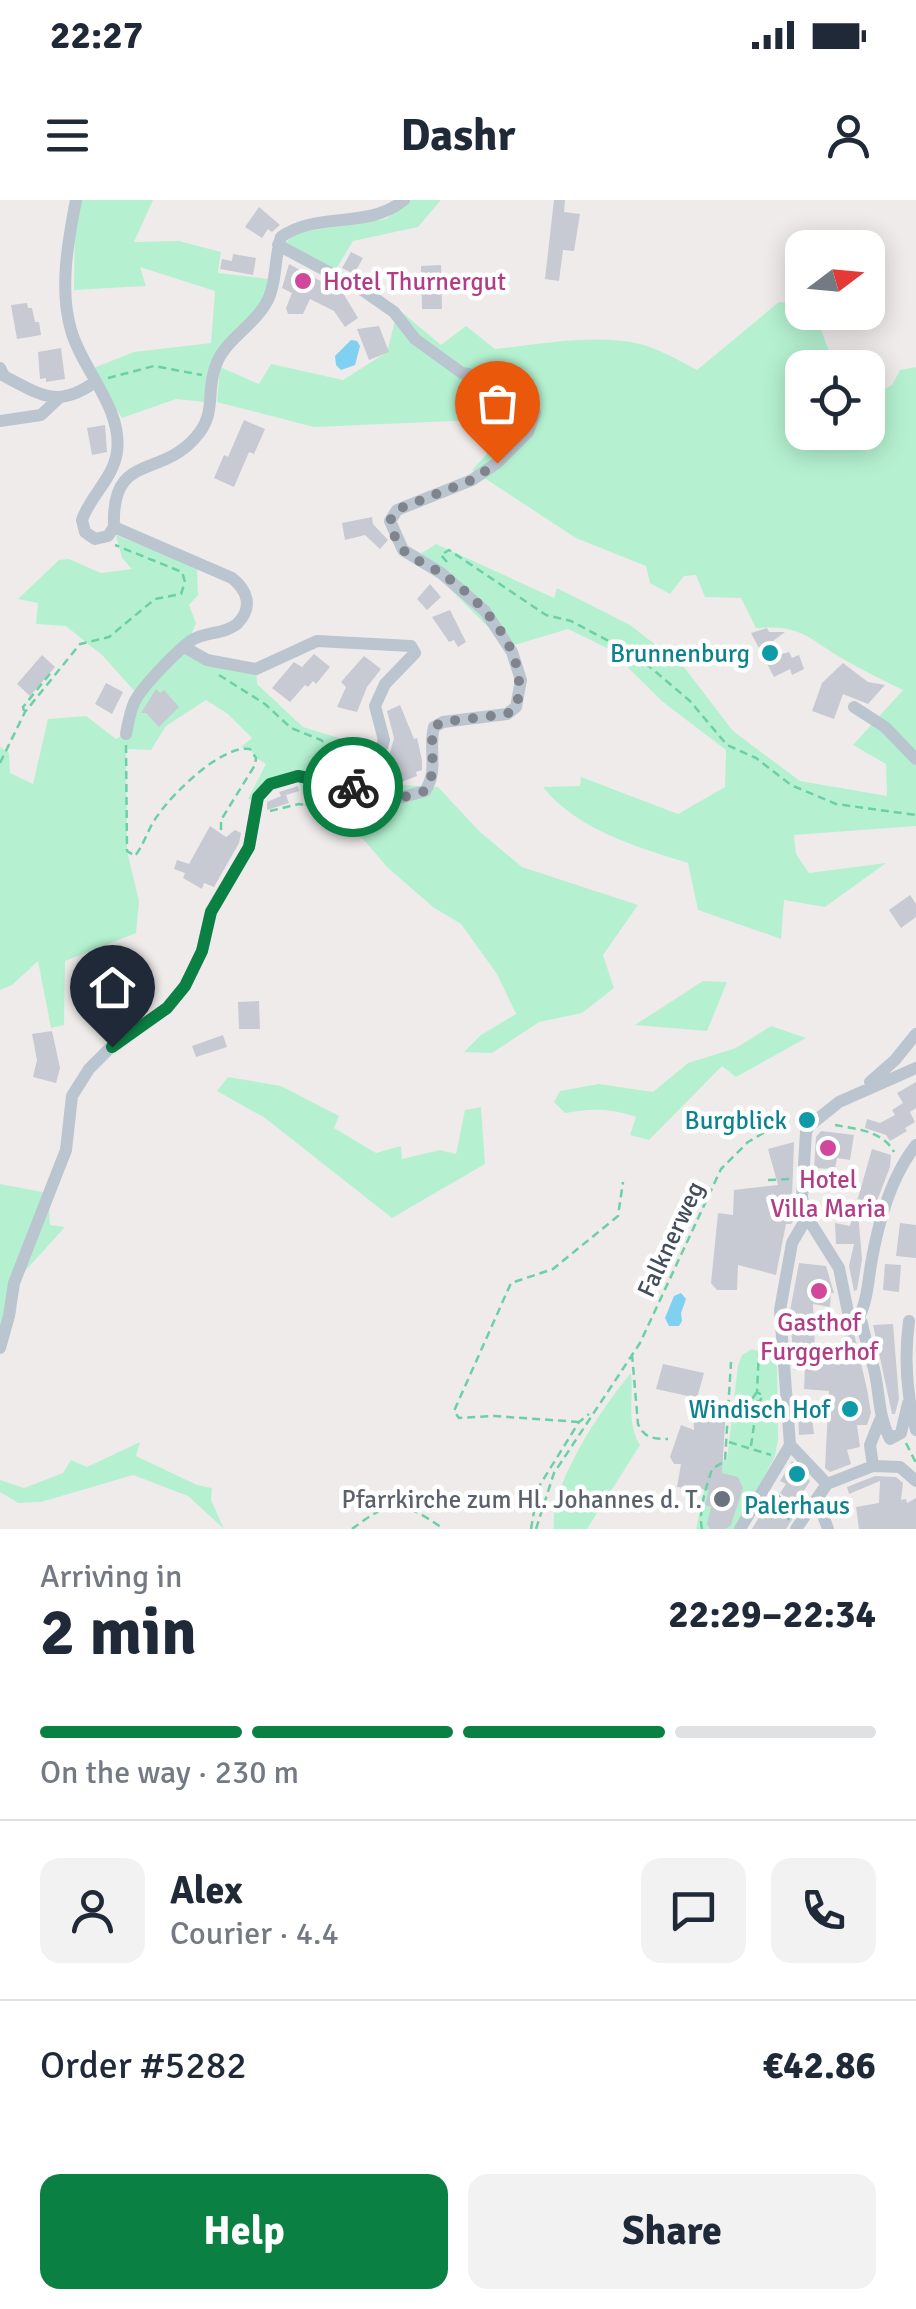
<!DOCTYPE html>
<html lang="en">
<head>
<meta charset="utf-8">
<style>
	body { margin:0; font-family:Signika,sans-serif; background:#f2f2f3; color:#1f2937; height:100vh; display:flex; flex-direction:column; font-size:38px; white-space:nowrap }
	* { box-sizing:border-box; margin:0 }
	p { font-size:32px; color:#747a83 }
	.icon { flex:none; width:55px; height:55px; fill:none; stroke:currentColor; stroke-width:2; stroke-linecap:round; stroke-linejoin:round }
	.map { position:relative; height:1329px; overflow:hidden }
	.sheet { display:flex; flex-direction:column; background:#fff; flex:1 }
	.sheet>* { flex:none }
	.needle { width:65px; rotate:74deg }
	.fabs { position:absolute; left:785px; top:30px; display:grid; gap:20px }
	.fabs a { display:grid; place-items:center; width:100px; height:100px; border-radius:20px; background:#fff; box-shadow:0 5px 25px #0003; font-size:50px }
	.pin { position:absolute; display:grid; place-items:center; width:85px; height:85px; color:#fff; margin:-102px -42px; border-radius:50% 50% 50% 0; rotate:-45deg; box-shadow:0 0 10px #0007 }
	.pin .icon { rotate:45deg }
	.courier { position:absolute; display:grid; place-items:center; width:100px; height:100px; margin:-50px; border:8px solid #0b8043; border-radius:50%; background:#fff; color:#222; box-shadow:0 2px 12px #0007 }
	.overview em { font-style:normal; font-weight:800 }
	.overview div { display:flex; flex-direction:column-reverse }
	.overview { display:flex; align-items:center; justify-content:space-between; height:170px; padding:0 40px }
	h1 { font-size:65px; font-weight:800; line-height:75px }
	.bar { display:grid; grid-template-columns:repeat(4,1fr); gap:15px 10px; align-content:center; height:120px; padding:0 40px }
	.bar i { height:12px; border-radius:8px; background:#e0e1e3 }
	.bar .on { background:#0b8043 }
	.bar p { grid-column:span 4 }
	.line { display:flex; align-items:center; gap:25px; padding:0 40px; border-top:2px solid #e0e1e3 }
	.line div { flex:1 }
	.round { display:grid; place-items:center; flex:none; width:105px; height:105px; border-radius:20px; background:#f2f2f3 }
	.cta { display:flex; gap:20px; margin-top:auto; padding:20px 40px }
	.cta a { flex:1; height:115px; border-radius:20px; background:#0b8043; color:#fff; font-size:40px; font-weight:800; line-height:115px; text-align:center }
	.cta a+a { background:#f2f2f3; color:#1f2937 }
	.status { display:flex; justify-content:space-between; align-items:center; height:70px; padding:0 50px; background:#fff; direction:ltr }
	.status svg { height:28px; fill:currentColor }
	header { display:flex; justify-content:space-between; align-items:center; height:130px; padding:0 40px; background:#fff; font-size:45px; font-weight:800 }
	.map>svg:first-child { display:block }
	.green { fill:#b5f1d1 }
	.water { fill:#7fd0f1 }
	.building { fill:#c7cad2 }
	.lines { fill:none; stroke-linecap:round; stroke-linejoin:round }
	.path { stroke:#6bd0a6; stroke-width:2.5; stroke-dasharray:8 5; stroke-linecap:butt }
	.minor { stroke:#bbc5cf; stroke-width:12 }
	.done { stroke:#7f848d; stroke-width:10; stroke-dasharray:0 18 }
	.route { stroke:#0b8043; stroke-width:12 }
	.hotel-dot { fill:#d1479c; stroke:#fff; stroke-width:4 }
	.culture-dot { fill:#0f9aa8; stroke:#fff; stroke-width:4 }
	.worship-dot { fill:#6b7280; stroke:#fff; stroke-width:4 }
	.labels { text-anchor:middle; stroke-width:9; stroke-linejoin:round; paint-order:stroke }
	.hotel-label { font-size:25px; fill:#b23c85; stroke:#fff }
	.culture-label { font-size:25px; fill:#0d838f; stroke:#fff; text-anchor:end }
	.street-label { font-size:25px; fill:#434d5a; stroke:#fff }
	.worship-label { font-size:25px; fill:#5b616d; stroke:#fff; text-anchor:end }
</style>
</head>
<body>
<div class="status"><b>22:27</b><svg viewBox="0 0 49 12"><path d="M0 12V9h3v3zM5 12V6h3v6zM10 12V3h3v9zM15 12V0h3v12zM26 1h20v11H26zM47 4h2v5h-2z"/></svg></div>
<header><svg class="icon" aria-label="menu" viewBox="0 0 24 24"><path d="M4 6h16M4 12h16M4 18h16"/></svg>Dashr<svg class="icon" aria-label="person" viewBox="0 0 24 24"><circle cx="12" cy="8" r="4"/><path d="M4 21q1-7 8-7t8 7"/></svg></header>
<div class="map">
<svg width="916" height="1329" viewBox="0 0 916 1329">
	<rect width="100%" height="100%" fill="#efebeb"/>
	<path class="green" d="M80 0H153L134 42 179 41 221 52 218 73 268 79 264 102 210 164 205 202 176 199 122 218 91 169 134 152 211 143 215 91 140 67 146 86 74 90 75 18Z
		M407 0H441L418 27 353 41 335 71 284 44 296 33 386 19Z
		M779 102 796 103 821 130 835 167 802 168V232H868V198L892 185 900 170 916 167V626L794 635 796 654 809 673 886 663 825 707 784 700 781 739 698 710 688 663C637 647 577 630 543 587L580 586 581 577 678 614 725 587 726 550 663 502 609 449 568 429 508 447 417 356 436 344 554 398 557 388 630 425 684 467 733 531 800 581 887 596 886 564 853 545 903 490C883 480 864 471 845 460 807 439 805 425 756 428L741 398 705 397 696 375 684 376 670 394 650 383 646 366 576 338 472 270 511 228 478 220 314 227 217 202 220 167 259 184 271 164 343 180 387 152 398 109 441 145 466 126 495 149C539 144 587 135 631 142 655 146 676 159 697 170Z
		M116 335 197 368 198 395 189 405 196 423 186 447 256 469 257 484 303 527 378 550 376 568 400 585 438 587 480 632 522 667 638 705 603 755 614 788 582 813 539 822 492 853 464 852 481 835 516 814 497 774 461 724 433 707 387 667 363 639 338 620 303 605 306 603 298 580 288 577 257 601 248 599 266 564 256 558 250 549 241 547 252 538 228 514 206 500 166 526 151 550 126 549 127 651 139 701 136 733 65 761 64 825 51 828 38 761 12 785 0 790V547L9 553 10 573 33 584 48 519 86 516 116 539 126 533 137 494 103 456 66 426 36 424 38 403 18 399 59 360 69 359 101 373 132 369 122 358Z
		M703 781 727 782 707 831 635 825Z
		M771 826 806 838 736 877 722 866 649 940 630 935 636 917C611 908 591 908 565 913L554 902 560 891 599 884 653 892 688 863 736 848Z
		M228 877 281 886 339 916 334 928 376 953 401 946 402 959 440 950 456 954 465 910 481 907 485 964 392 1018 265 918 217 891Z
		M0 984 48 993 50 1025 65 1027 14 1083 0 1139Z
		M752 1149 771 1156 777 1167 778 1240 775 1256 737 1329H696L710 1262 727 1260 738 1165 742 1155Z
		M631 1173C634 1198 626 1223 640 1245L587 1329H554C550 1283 602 1208 631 1173Z
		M140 1242 136 1256 197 1285 212 1288 211 1300 224 1329 188 1296 133 1275 41 1302 18 1303 0 1292V1280L24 1288 63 1273 71 1260 87 1267Z"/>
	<path class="water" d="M351 140 357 141 360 146 355 165 341 170 336 165 335 156Z
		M681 1093 686 1099 681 1113 682 1121 679 1126H669L665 1118 674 1096Z"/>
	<path class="building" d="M554 0H565L564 12 580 14 574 51 563 50 559 81 545 79Z
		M259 7 280 25 272 32 268 29 262 38 245 27Z
		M351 52 363 58 354 74 342 68Z
		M233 54 256 58 253 75 220 69 222 59 232 61Z
		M289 64 343 93 358 118 345 127 334 111 310 99 303 114H288L286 108 292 93 282 88Z
		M441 65 442 109H422L421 66Z
		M27 103 28 108H32L35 122H39L41 135 17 139 11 105Z
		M379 126 389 152 369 160 357 129Z
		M61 148 65 179 46 182V178L40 179 38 152Z
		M244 220 265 229 254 254 249 252 234 287 214 278 224 255 228 257Z
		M105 225 107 252 92 255 87 228Z
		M372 317 373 324 388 340 380 349 365 335 345 340 342 323Z
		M430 384 441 397 427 410 417 399Z
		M450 410 466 442 458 447 454 440 449 442 432 417Z
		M767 428 769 432H785L773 441 779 455 789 452 792 458 799 455 804 469 792 475 790 469 774 477 751 433Z
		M314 454 330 467 316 484 313 481 308 487 305 485 290 502 272 488 294 462 302 467Z
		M42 455 55 467 30 496 17 484Z
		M364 456 381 469 367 487 357 512 337 507 346 487 341 482Z
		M843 463 868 482 885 485 868 504 843 494 834 519 812 511 822 483Z
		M106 483 123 492 112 514 95 504Z
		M156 489 160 493 164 490 179 507 159 527 146 513H141Z
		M400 505 414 539 417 538 422 560V570L416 572 417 576 401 582 390 553 394 538 387 511Z
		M298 586 299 591 286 595 289 603 267 610V602L281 596 279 592Z
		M210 626 226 637 235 630 241 633 239 643 214 687 204 683 202 689 183 678 185 673 174 669 177 660 189 664Z
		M910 695 916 704V717L901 728 889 710Z
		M118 794 137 803 122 827 108 816Z
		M259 801 260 829H239L238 802Z
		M52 831 60 868 56 883 33 877 37 860 32 834Z
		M223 835 227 847 196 857 192 846Z
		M916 882V908L910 912 915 922 905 928 907 931 890 941 886 935 865 928 867 919 880 923 895 915 892 910 903 903 897 893Z
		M821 931 854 935 850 960 837 958 835 969 814 968 816 937Z
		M794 942 792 998 796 1016 791 1024H786L776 1075 738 1065 737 1090H717L711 1083 718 1013 733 1015 734 990 778 985 768 949Z
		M872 949 891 955 890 967 872 1014 858 1012 862 1059 857 1090 854 1091 849 1066 854 1044H836L835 1023 850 1026Z
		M900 1023 916 1025V1058L896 1056Z
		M799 1063 826 1066 834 1093H831L830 1107 813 1104 815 1149 820 1148 822 1159 846 1156 843 1126 848 1125 853 1129 867 1189 871 1213 867 1225H857L860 1247 847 1250 851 1264 830 1272 825 1268 829 1191 804 1189 805 1169 794 1170 790 1111Z
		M885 1064 901 1065 899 1092 883 1090Z
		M893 1124 899 1199 895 1214H892L873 1125Z
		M663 1164 704 1173 697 1198 656 1189Z
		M726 1208 722 1273 738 1277 743 1288 731 1325 726 1329H710L707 1324 711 1307 705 1305 709 1290 677 1287 681 1264H674L670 1257 681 1225 694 1230 693 1213Z
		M811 1211 814 1234 799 1235 798 1213Z
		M792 1261 810 1281 802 1294 806 1297 786 1329H752L765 1307 779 1319 791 1301 780 1293 786 1284 780 1281Z
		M875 1276 896 1277 903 1283 901 1300 906 1299 907 1303 916 1298V1329H859L856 1307 879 1303 880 1281 849 1294 847 1287Z"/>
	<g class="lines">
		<path class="path" d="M108 178 154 166 202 175
			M447 362 441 355 449 350 546 415 571 421 637 456 690 501 727 545 756 558 791 585 836 604 916 615
			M219 475 265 504 291 528 321 540 345 560 340 566 325 568
			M24 511 23 507 53 470
			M126 545 127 651 135 656C145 643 148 628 158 615 173 593 223 544 250 549L256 558 255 565 221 620V633
			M0 563 25 512 80 444 109 437 155 399 181 394 185 382 182 372 115 345
			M270 611 299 604 345 611
			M835 925C856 929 883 931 894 952
			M768 980 791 979
			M632 1154 638 1224C644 1238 654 1239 668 1239
			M757 1192 752 1199 759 1202 763 1196 757 1192 759 1150 762 1145
			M579 1222 494 1216 459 1218 454 1211 511 1083 553 1069 618 1016 623 982
			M729 1242 771 1255
			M906 1243 916 1263
			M751 1246 757 1204
			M776 1293 784 1302 781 1313 790 1320
			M352 1329C394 1297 402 1301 444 1329
			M531 1329 538 1288 579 1222 589 1214
			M536 1329 554 1273 640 1143 721 969 748 942 765 932 793 927
			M702 1329C698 1311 706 1288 712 1269L725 1261 731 1162"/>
		<path class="minor" d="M76 0C68 41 59 89 71 130 82 170 123 208 117 252 113 279 90 296 82 320L85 332 95 339 108 336 114 327
			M0 168 4 176C41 195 57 209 95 182
			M0 221 41 215 58 199
			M114 327C111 252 159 279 195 238 218 213 205 192 216 165 225 140 252 127 265 105 277 87 274 58 281 37 317 11 368 30 404 0
			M114 327 232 378C247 390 254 407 237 424 225 434 205 432 192 440 179 449 141 487 134 503 130 512 128 524 126 534
			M186 448 207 460 256 469 317 441 411 446 415 453 385 484 375 506 384 540 382 547
			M854 507 885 527 916 559
			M870 882 895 860 916 834
			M858 1119C867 1103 868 1082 871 1064 878 1023 890 978 916 945
			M909 1121C904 1159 906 1193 916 1230
			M0 1148 9 1116 14 1083 66 950 72 896 89 869 111 847 167 808 185 786 202 751 211 711 249 647 258 597 270 584 297 576 403 597 425 591C439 570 428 550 434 527L443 522 507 514 516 507 521 480 512 452 485 411 441 373 403 350 390 321 397 310 472 280 497 263 528 232 535 213 532 196 518 183 462 173 415 139 394 112 364 91 278 45
			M908 1203 901 1233 890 1239C878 1216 880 1194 874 1169 870 1154 865 1139 862 1123L848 1112 839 1068 807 1017 802 998 806 932 809 926 839 902 916 868
			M790 1245 827 1284
			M873 1266 870 1245 880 1220
			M812 1306 823 1315 828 1329
			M740 1329 790 1245 780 1110 792 1043 807 1017
			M796 1329 827 1284 873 1266 900 1267 916 1281"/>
	</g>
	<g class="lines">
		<path class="done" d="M353 587 404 597 425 591C439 570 428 550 434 527L442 522 507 514 516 507C532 454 483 401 442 374 429 365 413 360 402 349 395 341 393 331 390 321L396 310 472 280 497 263"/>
		<path class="route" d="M112 847 167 808 185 786 202 751 211 712 249 647 258 597 270 584 298 576 353 587"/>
	</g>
	<g class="hotel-dot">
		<circle cx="303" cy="81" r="10"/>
		<circle cx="828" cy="948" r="10"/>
		<circle cx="819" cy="1091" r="10"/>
	</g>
	<g class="culture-dot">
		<circle cx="770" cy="453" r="10"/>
		<circle cx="807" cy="920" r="10"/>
		<circle cx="850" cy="1209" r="10"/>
		<circle cx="797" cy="1274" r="10"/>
	</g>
	<circle class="worship-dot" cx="722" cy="1299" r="10"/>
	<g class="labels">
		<g class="hotel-label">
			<text x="323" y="90" text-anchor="start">Hotel Thurnergut</text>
			<text x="828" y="988">Hotel<tspan x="828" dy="29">Villa Maria</tspan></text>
			<text x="819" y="1131">Gasthof<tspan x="819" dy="29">Furggerhof</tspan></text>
		</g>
		<g class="culture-label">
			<text x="750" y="462">Brunnenburg</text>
			<text x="787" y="929">Burgblick</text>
			<text x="830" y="1218">Windisch Hof</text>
			<text x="797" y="1314" text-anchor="middle">Palerhaus</text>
		</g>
		<g class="street-label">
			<text transform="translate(670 1039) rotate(-65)" y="9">Falknerweg</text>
		</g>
		<g class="worship-label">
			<text x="702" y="1308">Pfarrkirche zum Hl. Johannes d. T.</text>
		</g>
	</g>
</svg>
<div class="fabs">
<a><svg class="needle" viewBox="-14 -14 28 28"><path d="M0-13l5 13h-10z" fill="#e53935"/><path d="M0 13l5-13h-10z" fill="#747a83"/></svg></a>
<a><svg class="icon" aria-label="locate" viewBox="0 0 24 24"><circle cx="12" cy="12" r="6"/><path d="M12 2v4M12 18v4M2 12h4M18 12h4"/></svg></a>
</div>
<div class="pin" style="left:497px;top:263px;background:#ea580c"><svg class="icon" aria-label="bag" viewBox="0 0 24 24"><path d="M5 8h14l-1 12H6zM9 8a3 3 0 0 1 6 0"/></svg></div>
<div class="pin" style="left:112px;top:847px;background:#1f2937"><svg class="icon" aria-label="home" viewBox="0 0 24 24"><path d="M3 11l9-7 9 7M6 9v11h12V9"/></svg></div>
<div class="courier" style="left:353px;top:587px"><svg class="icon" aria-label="bike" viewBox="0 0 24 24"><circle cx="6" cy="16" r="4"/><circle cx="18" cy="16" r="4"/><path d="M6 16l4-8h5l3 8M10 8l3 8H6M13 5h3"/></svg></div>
</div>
<section class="sheet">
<div class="overview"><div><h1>2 min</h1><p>Arriving in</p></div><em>22:29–22:34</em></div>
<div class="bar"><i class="on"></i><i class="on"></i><i class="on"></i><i></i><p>On the way · 230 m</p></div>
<div class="line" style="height:180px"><a class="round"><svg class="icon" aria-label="person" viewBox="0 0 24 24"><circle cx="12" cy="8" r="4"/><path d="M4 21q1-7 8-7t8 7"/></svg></a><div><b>Alex</b><p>Courier · 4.4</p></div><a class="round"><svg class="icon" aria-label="chat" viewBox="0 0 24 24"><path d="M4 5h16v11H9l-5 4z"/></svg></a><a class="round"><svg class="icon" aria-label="phone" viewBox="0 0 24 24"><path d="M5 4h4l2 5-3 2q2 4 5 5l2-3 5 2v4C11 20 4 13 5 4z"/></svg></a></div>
<div class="line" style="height:130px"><div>Order #5282</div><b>€42.86</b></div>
<div class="cta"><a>Help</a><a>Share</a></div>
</section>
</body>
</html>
